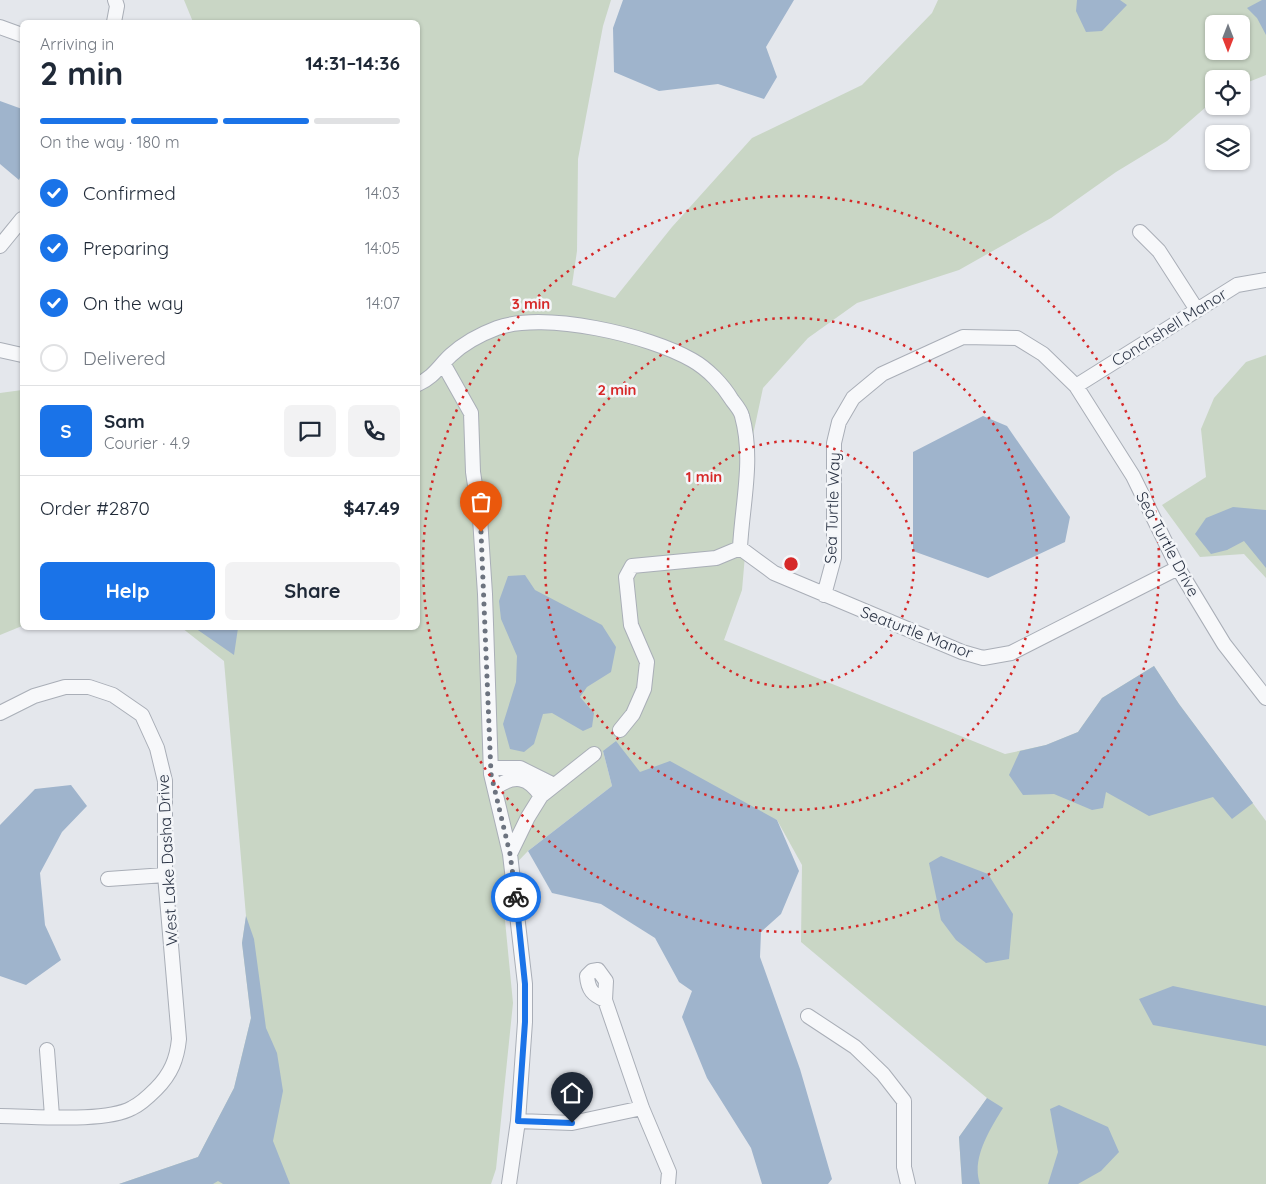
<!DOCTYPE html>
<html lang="en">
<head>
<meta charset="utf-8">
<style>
	body { margin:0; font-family:Quicksand,sans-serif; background:#f2f2f3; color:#1f2937; height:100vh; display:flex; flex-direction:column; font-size:19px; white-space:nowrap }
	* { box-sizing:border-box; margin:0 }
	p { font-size:16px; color:#747a83 }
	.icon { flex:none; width:28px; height:28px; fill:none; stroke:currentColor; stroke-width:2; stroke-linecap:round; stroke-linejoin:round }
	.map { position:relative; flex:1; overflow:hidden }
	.details { position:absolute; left:20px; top:20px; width:400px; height:610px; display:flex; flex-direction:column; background:#fff; border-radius:8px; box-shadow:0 1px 4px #0004 }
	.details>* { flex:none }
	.needle { width:32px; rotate:180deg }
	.tools { position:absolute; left:1205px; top:15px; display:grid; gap:10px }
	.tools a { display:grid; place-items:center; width:45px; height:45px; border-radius:8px; background:#fff; box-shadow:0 1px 4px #0004; font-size:25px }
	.pin { position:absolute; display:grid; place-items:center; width:42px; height:42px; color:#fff; margin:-51px -21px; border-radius:50% 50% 50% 0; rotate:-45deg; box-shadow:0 0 5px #0007 }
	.pin .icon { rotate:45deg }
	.courier { position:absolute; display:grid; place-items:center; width:50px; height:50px; margin:-25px; border:4px solid #1a73e8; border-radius:50%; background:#fff; color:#222; box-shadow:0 1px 6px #0007 }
	.headline em { font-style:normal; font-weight:800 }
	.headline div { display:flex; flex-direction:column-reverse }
	.headline { display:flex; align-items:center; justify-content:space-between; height:85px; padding:0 20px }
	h1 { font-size:32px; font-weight:800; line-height:38px }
	.bar { display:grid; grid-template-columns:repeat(4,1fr); gap:8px 5px; align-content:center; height:60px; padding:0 20px }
	.bar i { height:6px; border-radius:4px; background:#e0e1e3 }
	.bar .selected { background:#1a73e8 }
	.bar p { grid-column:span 4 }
	.line { display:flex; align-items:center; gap:12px; padding:0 20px; border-top:1px solid #e0e1e3 }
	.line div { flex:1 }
	.round { display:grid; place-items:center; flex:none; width:52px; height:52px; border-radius:8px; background:#f2f2f3 }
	ol { padding:0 20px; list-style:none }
	li { display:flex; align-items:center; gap:15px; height:55px }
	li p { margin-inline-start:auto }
	li .icon { padding:5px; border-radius:50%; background:#1a73e8; color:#fff; stroke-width:4 }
	li:last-child { color:#747a83 }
	li i { width:28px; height:28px; border:2px solid #e0e1e3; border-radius:50% }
	.cta { display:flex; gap:10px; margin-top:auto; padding:10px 20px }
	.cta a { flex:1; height:58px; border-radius:8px; background:#1a73e8; color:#fff; font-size:20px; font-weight:800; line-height:58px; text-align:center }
	.cta a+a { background:#f2f2f3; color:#1f2937 }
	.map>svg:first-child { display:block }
	.green { fill:#c9d6c5; fill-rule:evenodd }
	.water { fill:#9fb4cc }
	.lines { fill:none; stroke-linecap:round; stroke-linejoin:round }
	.minor-casing { stroke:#a9aeb7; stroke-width:16 }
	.minor { stroke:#f7f8fa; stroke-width:14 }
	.done { stroke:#6c737f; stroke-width:5; stroke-dasharray:0 9 }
	.route { stroke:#1a73e8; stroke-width:6 }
	.ring { fill:none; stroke:#d62828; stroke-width:2.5; stroke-dasharray:2.5 5 }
	.labels { text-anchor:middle; stroke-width:5; stroke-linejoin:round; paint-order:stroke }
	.street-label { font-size:16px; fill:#2b3445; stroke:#f4f6f9 }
	.centre { fill:#d62828; stroke:#f4f6f9; stroke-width:2.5 }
	.ring-label { font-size:15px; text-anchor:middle; font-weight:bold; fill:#d62828; stroke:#f4f6f9; stroke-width:5; stroke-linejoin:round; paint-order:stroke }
</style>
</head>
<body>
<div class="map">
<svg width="1266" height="1184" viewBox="0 0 1266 1184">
	<rect width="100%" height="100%" fill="#e4e7ec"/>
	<path class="green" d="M184 0H611L603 26 578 159 577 251 572 285 615 298 672 227 752 138 862 85 932 13 938 0H1266V75L1241 85V79H1214V100L1167 141 1116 172 1051 218 959 270 857 303 808 338 763 388 750 449 748 521 742 590 724 640 1005 754 1046 745 1078 732 1102 698 1154 666 1179 704 1266 821V1184H962L959 1137 987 1098 801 942 802 865 777 820 641 773 603 751 612 786 528 851 501 879 513 1003 496 1169 491 1184H119L198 1157 234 1088 251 1018 242 943 246 916 224 661 182 628H418V22H193ZM1214 24H1241V51H1214Z
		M1266 355V578L1244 554 1200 557 1162 505 1206 477 1201 429 1214 398 1246 362Z
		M22 390V626L0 635V393Z"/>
	<path class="water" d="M623 0H794L766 47 777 77 764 99 718 84 659 91 614 72 613 28Z
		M1077 0H1120L1127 5 1102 31 1086 32 1076 11Z
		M1262 0H1266V35L1257 18 1247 8Z
		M0 101 22 109V173L19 180 0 164Z
		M983 416 1007 426 1070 517 1065 542 988 578 913 551V452Z
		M1233 507 1266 510V568L1244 541 1227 550 1211 554 1195 534 1206 518Z
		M525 575 535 590 602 625 616 647 611 672 587 687 580 697 594 713 592 727 583 731 552 713 543 714 534 744 524 752 510 749 503 724 516 682 517 656 501 619 499 601 508 576Z
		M195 628H238L234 655Z
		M1154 666 1179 704 1253 803 1232 819 1213 797 1149 816 1106 792 1103 808 1092 810 1054 794 1023 795 1009 775 1020 751 1046 745 1078 732 1102 698Z
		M616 741 640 772 670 761 777 820 799 871 781 914 761 932 760 957 800 1069 832 1179 828 1184H762L751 1148 707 1078 682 1017 692 991 679 982 655 938 601 904 552 893 528 851 612 786 603 751Z
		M71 785 87 806 62 832 40 873 45 925 61 960 26 985 0 976V825L35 789Z
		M941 856 988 874 1013 914 1009 959 986 963 956 940 941 920 929 863Z
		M246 916 254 939 266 1028 277 1053 283 1091 273 1141 290 1184H223L218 1181 213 1184H119L198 1157 234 1088 251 1018 242 943Z
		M1173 986 1266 1006V1046L1153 1025 1139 999Z
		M987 1098 1003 1108C990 1129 971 1159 980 1184H962L959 1137Z
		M1059 1105 1108 1127 1119 1152 1101 1171 1078 1184H1048L1058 1152 1050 1109Z"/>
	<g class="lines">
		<defs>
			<path id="minor" d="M114 22 117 6 115 0
				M0 27 22 35
				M1140 232 1159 251 1197 310
				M0 246 22 219
				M0 350 22 355
				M444 365 471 413 473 472 480 518 485 594 491 774 510 854 525 984V1022L518 1121 509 1184
				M418 384C434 377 439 366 451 355 463 344 481 334 497 328 545 311 649 335 692 360 708 369 723 385 732 400 736 405 741 411 742 416 754 459 742 505 740 548L716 558 632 566 626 577 631 625 647 662 644 689 633 714 620 730
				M1076 386 1237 285 1266 280
				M740 548 774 573 962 652 983 658 1011 653 1178 568
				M824 595 834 558V443L839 422 853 398 882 374 963 337 1017 338 1043 354 1076 386 1133 476 1178 568 1224 644 1266 698
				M0 713 34 696 65 687H89L113 695 142 715 157 748 165 781V875L179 1039C177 1059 171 1074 156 1089 149 1096 141 1104 132 1108 105 1123 33 1116 0 1116
				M491 768H520L554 785
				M495 788C514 774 528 776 541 796
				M510 854 528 817 541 796 594 754
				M108 879 165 875
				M605 1000C593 995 588 990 587 976L592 971 598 970 606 981 605 1000 642 1108 669 1172 668 1184
				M808 1016 855 1047 883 1074 904 1101V1167L908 1184
				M47 1050 52 1116
				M518 1121 572 1123 642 1108"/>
		</defs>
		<use href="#minor" class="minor-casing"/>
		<use href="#minor" class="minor"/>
	</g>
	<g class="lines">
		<path class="done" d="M481 532 491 774 510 854 516 897"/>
		<path class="route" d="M516 897 525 984V1022L518 1121 572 1123"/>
	</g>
	<g class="ring">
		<circle cx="791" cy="564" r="123"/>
		<circle cx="791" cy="564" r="246"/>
		<circle cx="791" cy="564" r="368"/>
	</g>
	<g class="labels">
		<g class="street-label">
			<text transform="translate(1169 327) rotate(-32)" y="6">Conchshell Manor</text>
			<text transform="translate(832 508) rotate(-88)" y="6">Sea Turtle Way</text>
			<text transform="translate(1168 544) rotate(62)" y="6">Sea Turtle Drive</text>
			<text transform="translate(917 632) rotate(21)" y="6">Seaturtle Manor</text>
			<text transform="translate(167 860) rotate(-93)" y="6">West Lake Dasha Drive</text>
		</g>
	</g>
	<circle cx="791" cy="564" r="8" class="centre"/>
	<g class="ring-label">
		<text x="531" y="309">3 min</text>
		<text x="617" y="395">2 min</text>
		<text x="704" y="482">1 min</text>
	</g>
</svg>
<div class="tools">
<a><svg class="needle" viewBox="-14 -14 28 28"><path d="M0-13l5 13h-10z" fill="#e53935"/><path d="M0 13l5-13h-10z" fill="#747a83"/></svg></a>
<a><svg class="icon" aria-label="locate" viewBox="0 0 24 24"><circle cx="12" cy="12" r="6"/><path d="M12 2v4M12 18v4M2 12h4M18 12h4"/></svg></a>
<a><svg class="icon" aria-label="layers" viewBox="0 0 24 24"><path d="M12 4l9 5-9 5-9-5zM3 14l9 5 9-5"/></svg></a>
</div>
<div class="pin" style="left:481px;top:532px;background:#ea580c"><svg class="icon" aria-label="bag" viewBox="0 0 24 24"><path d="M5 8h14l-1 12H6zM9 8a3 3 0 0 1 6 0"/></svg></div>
<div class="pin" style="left:572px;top:1123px;background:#1f2937"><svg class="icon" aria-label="home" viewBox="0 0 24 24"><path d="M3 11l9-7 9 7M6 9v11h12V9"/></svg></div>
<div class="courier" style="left:516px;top:897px"><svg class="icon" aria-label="bike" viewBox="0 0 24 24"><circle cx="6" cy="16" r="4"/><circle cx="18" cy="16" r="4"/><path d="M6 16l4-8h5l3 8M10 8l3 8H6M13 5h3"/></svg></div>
<section class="details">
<div class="headline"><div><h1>2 min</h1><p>Arriving in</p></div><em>14:31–14:36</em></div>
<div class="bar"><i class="selected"></i><i class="selected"></i><i class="selected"></i><i></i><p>On the way · 180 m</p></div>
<ol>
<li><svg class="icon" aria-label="check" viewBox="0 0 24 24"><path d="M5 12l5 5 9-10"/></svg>Confirmed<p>14:03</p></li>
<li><svg class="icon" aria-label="check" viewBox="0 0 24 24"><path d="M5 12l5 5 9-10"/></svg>Preparing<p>14:05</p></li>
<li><svg class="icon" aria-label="check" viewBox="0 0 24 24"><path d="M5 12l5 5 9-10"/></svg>On the way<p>14:07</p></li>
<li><i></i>Delivered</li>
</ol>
<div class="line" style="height:90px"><b class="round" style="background:#1a73e8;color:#fff">S</b><div><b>Sam</b><p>Courier · 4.9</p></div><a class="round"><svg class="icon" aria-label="chat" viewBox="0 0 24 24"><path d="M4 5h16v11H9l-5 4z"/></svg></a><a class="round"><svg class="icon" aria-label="phone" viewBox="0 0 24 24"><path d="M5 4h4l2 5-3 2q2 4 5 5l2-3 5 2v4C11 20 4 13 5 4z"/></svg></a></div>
<div class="line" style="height:65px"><div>Order #2870</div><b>$47.49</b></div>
<div class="cta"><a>Help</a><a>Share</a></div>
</section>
</div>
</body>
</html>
